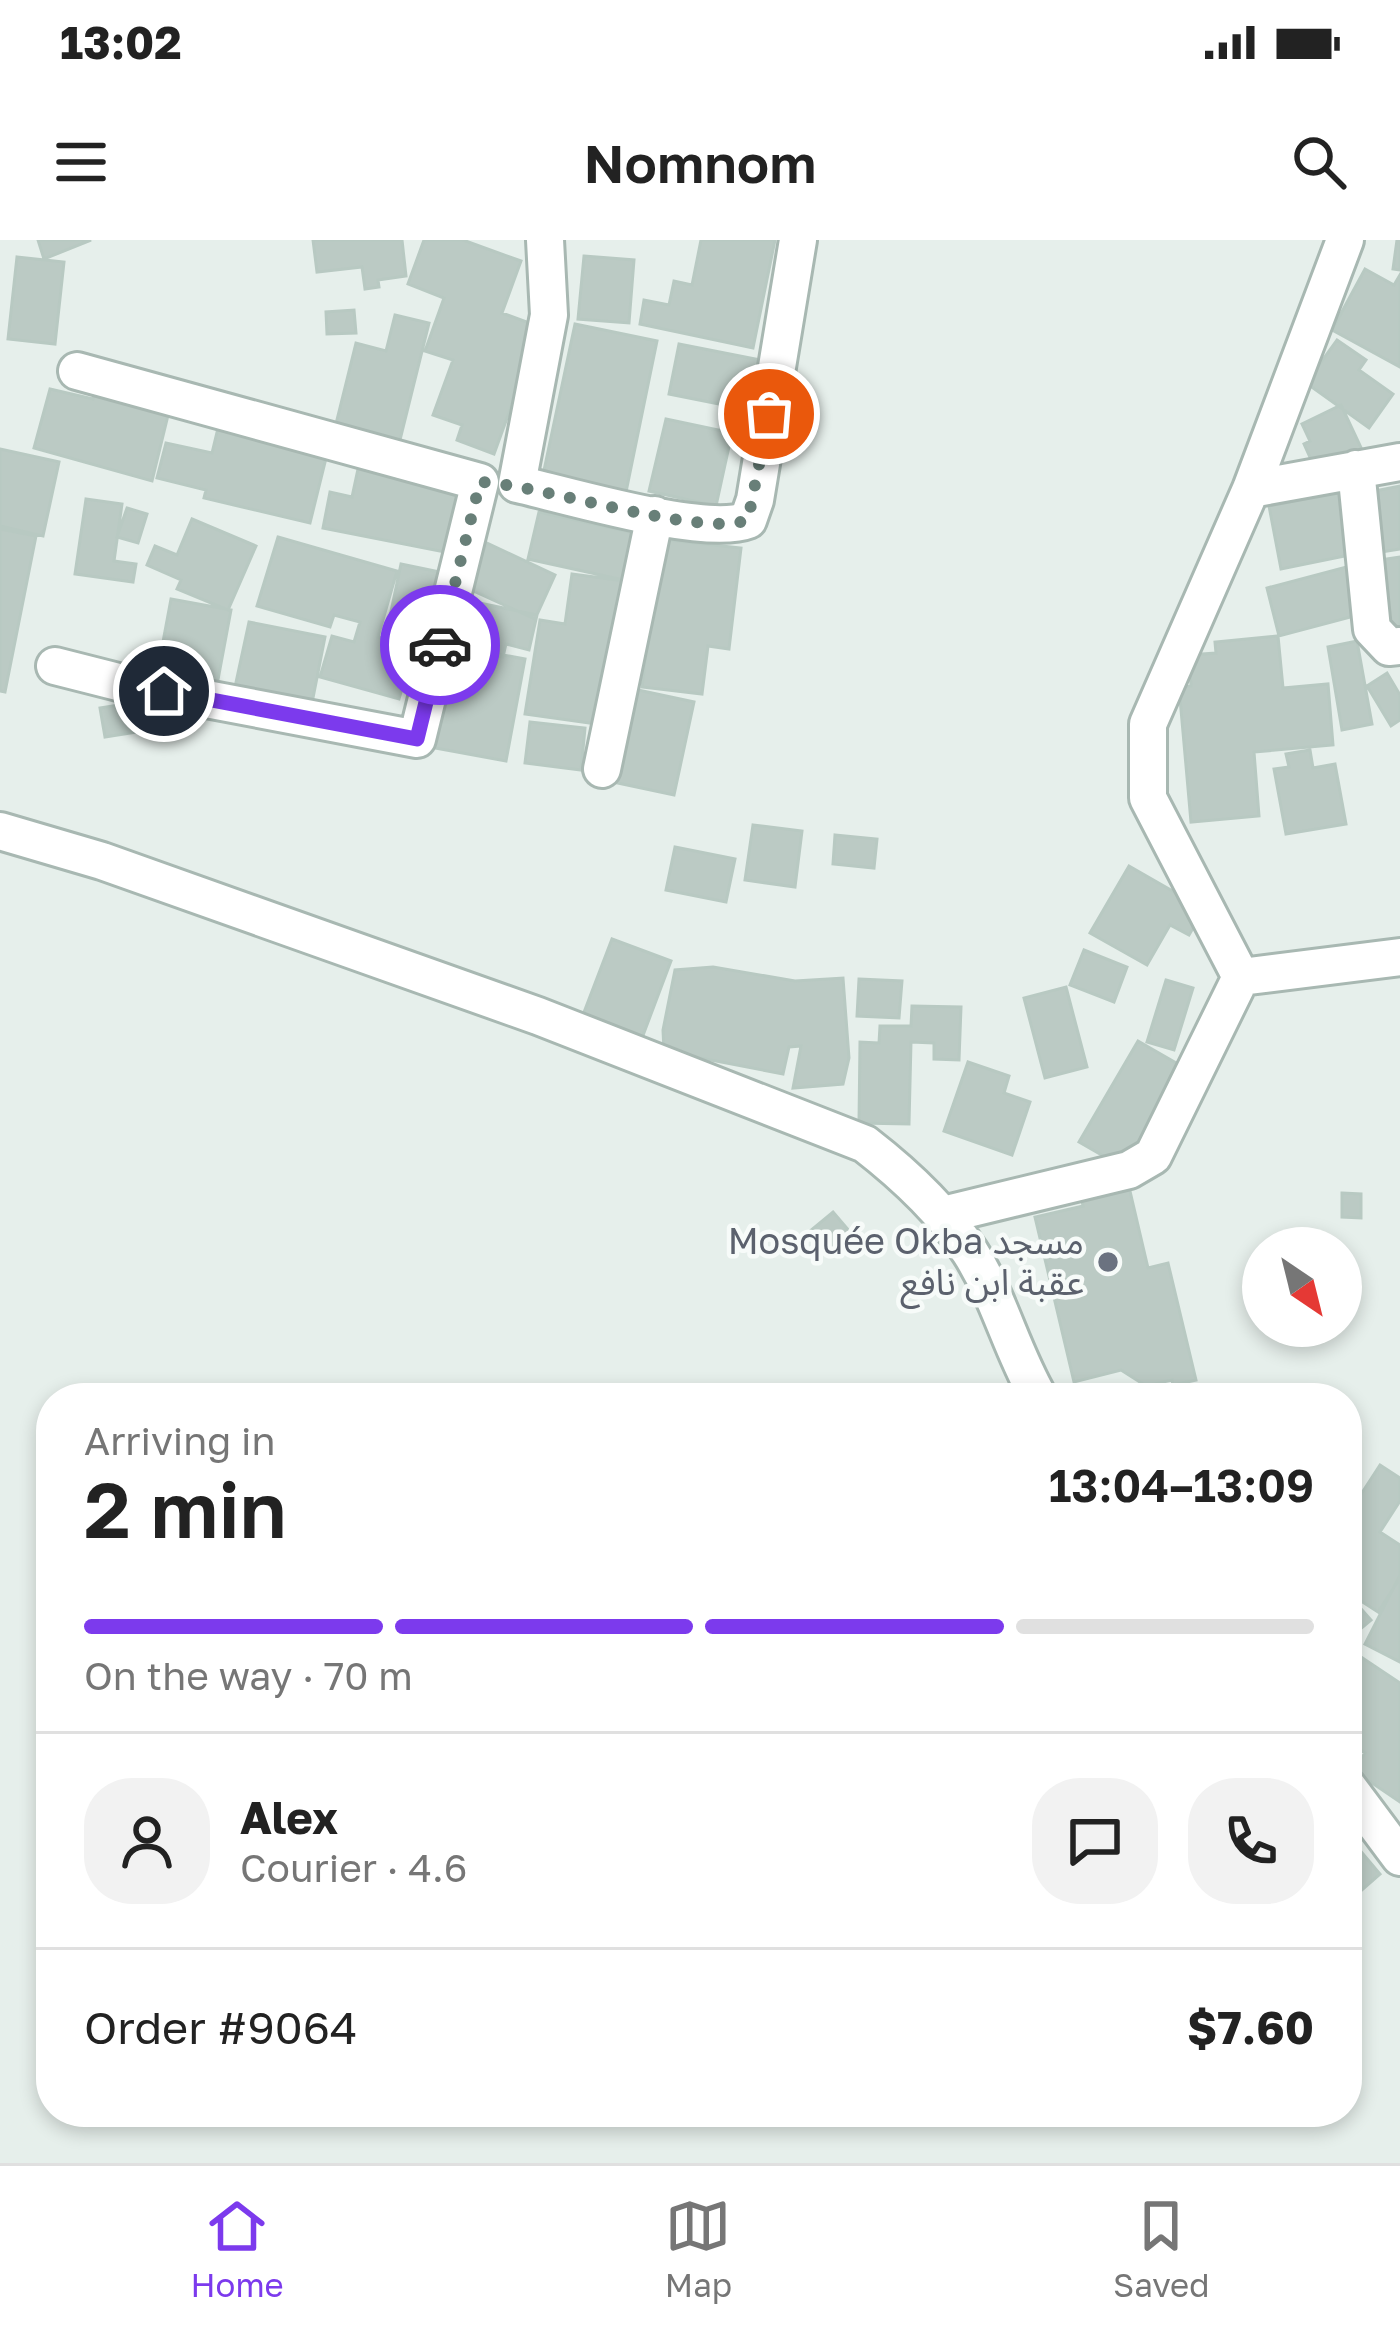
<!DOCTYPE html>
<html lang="en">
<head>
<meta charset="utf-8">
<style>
	body { margin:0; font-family:"Golos Text","Noto Sans Arabic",sans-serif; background:#f2f2f2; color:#222; height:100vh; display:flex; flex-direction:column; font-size:45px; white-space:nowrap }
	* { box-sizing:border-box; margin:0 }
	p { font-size:39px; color:#767676 }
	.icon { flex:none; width:66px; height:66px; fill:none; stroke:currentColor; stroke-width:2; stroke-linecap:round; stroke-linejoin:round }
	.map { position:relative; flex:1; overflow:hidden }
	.sheet { position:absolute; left:36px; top:1143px; width:1326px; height:744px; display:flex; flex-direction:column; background:#fff; border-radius:48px; box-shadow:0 6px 18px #0003 }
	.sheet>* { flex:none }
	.needle { width:78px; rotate:145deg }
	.tools { position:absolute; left:1242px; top:987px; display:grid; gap:24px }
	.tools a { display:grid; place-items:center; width:120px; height:120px; border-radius:50%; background:#fff; box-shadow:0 6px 18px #0003; font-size:60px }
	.pin { position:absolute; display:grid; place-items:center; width:102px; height:102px; color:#fff; margin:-51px; border:6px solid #fff; border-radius:50%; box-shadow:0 3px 12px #0007 }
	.courier { position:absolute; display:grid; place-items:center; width:120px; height:120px; margin:-60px; border:9px solid #7c3aed; border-radius:50%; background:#fff; color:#222; box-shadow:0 3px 15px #0007 }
	.summary em { font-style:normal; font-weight:600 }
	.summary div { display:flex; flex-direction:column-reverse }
	.summary { display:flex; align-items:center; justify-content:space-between; height:204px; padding:0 48px }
	h1 { font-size:78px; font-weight:600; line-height:90px }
	.bar { display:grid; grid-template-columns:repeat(4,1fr); gap:18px 12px; align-content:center; height:144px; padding:0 48px }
	.bar i { height:15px; border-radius:9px; background:#e0e0e0 }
	.bar .current { background:#7c3aed }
	.bar p { grid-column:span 4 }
	.line { display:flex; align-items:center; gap:30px; padding:0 48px; border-top:3px solid #e0e0e0 }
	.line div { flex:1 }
	.round { display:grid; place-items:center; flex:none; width:126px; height:126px; border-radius:48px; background:#f2f2f2 }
	.status { display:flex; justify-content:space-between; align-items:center; height:84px; padding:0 60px; background:#fff; direction:ltr }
	.status svg { height:33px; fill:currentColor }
	header { display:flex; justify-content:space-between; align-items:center; height:156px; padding:0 48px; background:#fff; font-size:54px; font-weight:600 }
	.dock { display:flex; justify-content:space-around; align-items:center; height:168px; border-top:3px solid #e0e0e0; background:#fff; font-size:33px; color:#767676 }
	.dock a { display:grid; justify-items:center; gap:6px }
	.dock .current { color:#7c3aed }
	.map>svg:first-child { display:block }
	.building { fill:#bbcac4; stroke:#b8c9c2; stroke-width:3 }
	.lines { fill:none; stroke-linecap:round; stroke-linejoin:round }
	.minor-casing { stroke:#a8b8b2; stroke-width:42 }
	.minor { stroke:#fff; stroke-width:36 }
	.done { stroke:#687f78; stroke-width:12; stroke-dasharray:0 21.6 }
	.route { stroke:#7c3aed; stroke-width:15 }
	.worship-dot { fill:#6b7280; stroke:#f7fbf9; stroke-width:4.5 }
	.labels { text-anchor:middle; stroke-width:9; stroke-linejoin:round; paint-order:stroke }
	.worship-label { font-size:36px; fill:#5b616d; stroke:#f7fbf9; text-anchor:end }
</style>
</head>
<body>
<div class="status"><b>13:02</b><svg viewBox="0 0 49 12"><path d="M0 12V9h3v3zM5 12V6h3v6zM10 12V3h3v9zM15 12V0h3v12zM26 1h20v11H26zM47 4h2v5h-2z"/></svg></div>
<header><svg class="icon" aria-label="menu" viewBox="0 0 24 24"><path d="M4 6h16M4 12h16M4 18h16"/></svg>Nomnom<svg class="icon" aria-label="search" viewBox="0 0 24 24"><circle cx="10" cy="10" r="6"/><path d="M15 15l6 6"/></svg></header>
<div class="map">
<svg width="1400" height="1923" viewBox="0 0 1400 1923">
	<rect width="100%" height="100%" fill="#e6efeb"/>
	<path class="building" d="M38 0H91L44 19Z
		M313 0H402L406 36 378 40 379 47 365 49 362 27 317 32Z
		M424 0H463L521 21 502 73 540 87 494 214 457 200 462 185 433 175 453 120 425 111 444 58 408 44Z
		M701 0H775L753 108 640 84 644 60 669 65 674 41 692 45Z
		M1397 0H1400V30L1393 29Z
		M584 16 634 20 629 83 578 79Z
		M17 17 64 22 55 104 8 99Z
		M1365 29 1394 45 1400 35V127L1332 90Z
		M354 70 356 93 327 94 326 72Z
		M395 75 429 83 399 204 335 188 356 103 386 111Z
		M575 84 657 101 626 252 543 235Z
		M1337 100 1366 120 1359 130 1393 154 1369 188 1306 143Z
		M679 104 760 120 749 170 669 154Z
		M50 149 93 159 96 149 170 167 152 241 34 208Z
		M1341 165 1364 214 1318 235 1304 204 1310 201 1302 184Z
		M666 179 732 193 716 266 649 251Z
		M219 184 328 210 310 283 204 258 206 250 157 238 166 203 212 213Z
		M0 209 59 222 43 296 0 286Z
		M358 229 467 254 455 314 323 288 330 252 352 257Z
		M1400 246V309L1381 312 1370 252Z
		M1346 250 1359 313 1281 329 1269 266Z
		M86 259 122 264 114 321 136 324 133 342 75 334Z
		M127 268 147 274 138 303 117 297Z
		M539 272 639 294 628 341 528 319Z
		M192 279 256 306 228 370 177 349 181 340 147 325 155 306 177 315Z
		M0 289 36 296 5 452 0 451Z
		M278 297 397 331 378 397 414 408 399 459 320 437 332 396 354 402 360 382 334 375 330 387 257 366Z
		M659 299 741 308 729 409 708 406 702 454 642 447Z
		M487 303 555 335 535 379 467 348Z
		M1400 317V393L1385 396 1373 321Z
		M401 324 449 334 433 405 386 395Z
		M1350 326 1362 374 1279 396 1267 348Z
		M572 334 625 341 604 485 525 474 540 380 565 384Z
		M171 359 231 370 217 445 157 434Z
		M465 360 537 375 529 410 506 404 503 417 454 407Z
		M249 382 325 397 312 463 235 447Z
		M1278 396 1283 448 1328 444 1333 505 1254 512 1259 576 1191 582 1179 447 1191 446 1189 415 1216 413 1215 402Z
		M1357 401 1372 484 1342 490 1328 407Z
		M449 405 525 419 506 521 430 507Z
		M1387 433 1400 455V480L1391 486 1367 446Z
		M638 450 694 462 674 555 618 543Z
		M138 462 143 491 105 497 100 468Z
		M530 482 585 488 581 530 525 523Z
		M1310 510 1313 528 1335 524 1346 584 1286 594 1274 529 1289 527 1286 514Z
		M753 585 802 591 795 647 745 640Z
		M835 595 877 599 874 628 833 624Z
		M675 607 735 619 726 662 666 650Z
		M1129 626 1204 669 1189 695 1170 685 1147 725 1090 693Z
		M612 699 671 721 642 798 583 775Z
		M1084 710 1127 727 1114 762 1070 745Z
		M713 727 795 741 843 738 849 818 843 844 793 848 801 806 789 807 783 834 664 811 663 790 675 730Z
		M859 739 902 741 899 778 857 776Z
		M1166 740 1193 748 1174 810 1147 802Z
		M1066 747 1087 827 1045 838 1024 758Z
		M912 766 961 767 959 820 934 819V803L911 802 909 884 859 883 860 802 879 803 880 786H911Z
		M1138 801 1185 828 1126 929 1079 902Z
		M968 822 1009 836 1004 853 1030 862 1012 915 944 891Z
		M1126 934 1148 1028 1168 1023 1196 1140 1173 1145 1172 1140 1146 1146 1121 1130 1074 1142 1035 977 1083 966 1079 946Z
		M1342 953 1361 954V978L1342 977Z
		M833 972 851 993 828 1013 809 992Z
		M1380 1225 1400 1238V1261L1380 1292 1400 1305V1338L1378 1372 1347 1352V1276Z
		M1399 1337H1400V1422L1365 1404Z
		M1347 1353 1371 1380 1347 1400Z
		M1355 1413 1400 1443V1562L1353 1530 1365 1513 1347 1501V1425Z
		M1347 1595 1380 1634 1347 1663Z"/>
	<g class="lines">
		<defs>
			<path id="minor" d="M545 0 549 75 517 244C567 255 705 297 748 280L755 260 798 0
				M1356 229 1372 389 1389 407 1400 406
				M1251 249 1400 222
				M55 426 122 443 417 499 480 242 77 131
				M602 529 655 275
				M0 591 102 621 538 776 865 904C905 935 942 969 970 1012 999 1057 1012 1112 1039 1158
				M1241 737 1148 558V484L1251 249 1345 0
				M1241 737 1400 717
				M943 975 1129 930 1153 916 1241 737
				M1347 1546 1400 1617"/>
		</defs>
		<use href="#minor" class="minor-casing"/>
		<use href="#minor" class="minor"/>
	</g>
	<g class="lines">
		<path class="done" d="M440 405 480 242C544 245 700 298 748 280L769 174"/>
		<path class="route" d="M164 451 417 499 440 405"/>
	</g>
	<circle class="worship-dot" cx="1108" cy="1022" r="12"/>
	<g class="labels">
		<g class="worship-label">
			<text x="1084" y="1014">Mosquée Okba مسجد<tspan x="1084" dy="41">عقبة ابن نافع</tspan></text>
		</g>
	</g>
</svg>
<div class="tools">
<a><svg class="needle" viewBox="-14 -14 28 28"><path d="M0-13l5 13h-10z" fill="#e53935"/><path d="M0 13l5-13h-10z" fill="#767676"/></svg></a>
</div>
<div class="pin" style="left:769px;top:174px;background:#ea580c"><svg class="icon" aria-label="bag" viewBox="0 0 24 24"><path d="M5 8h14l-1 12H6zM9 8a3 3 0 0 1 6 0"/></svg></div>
<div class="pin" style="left:164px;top:451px;background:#1f2937"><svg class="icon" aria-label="home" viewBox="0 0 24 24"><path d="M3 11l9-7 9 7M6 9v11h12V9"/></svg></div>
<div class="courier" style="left:440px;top:405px"><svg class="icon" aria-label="car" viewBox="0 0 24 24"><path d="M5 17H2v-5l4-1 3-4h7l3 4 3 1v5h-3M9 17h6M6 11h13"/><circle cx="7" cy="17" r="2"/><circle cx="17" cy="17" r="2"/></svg></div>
<section class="sheet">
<div class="summary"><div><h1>2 min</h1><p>Arriving in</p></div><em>13:04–13:09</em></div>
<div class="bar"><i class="current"></i><i class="current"></i><i class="current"></i><i></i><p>On the way · 70 m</p></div>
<div class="line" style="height:216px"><a class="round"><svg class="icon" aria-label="person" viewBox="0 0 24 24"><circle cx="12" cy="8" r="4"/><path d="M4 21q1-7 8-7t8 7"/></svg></a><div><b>Alex</b><p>Courier · 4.6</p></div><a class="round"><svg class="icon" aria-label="chat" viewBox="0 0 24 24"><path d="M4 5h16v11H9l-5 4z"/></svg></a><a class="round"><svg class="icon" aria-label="phone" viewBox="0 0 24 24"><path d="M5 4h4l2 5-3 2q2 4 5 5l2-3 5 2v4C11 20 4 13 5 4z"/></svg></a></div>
<div class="line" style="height:156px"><div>Order #9064</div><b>$7.60</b></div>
</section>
</div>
<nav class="dock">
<a class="current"><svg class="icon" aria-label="home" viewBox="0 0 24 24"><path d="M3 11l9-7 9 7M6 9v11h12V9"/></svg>Home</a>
<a><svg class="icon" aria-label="map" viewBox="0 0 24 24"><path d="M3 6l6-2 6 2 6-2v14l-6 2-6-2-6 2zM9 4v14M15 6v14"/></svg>Map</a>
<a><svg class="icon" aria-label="saved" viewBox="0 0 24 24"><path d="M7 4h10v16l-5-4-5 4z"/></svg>Saved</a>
</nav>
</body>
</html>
